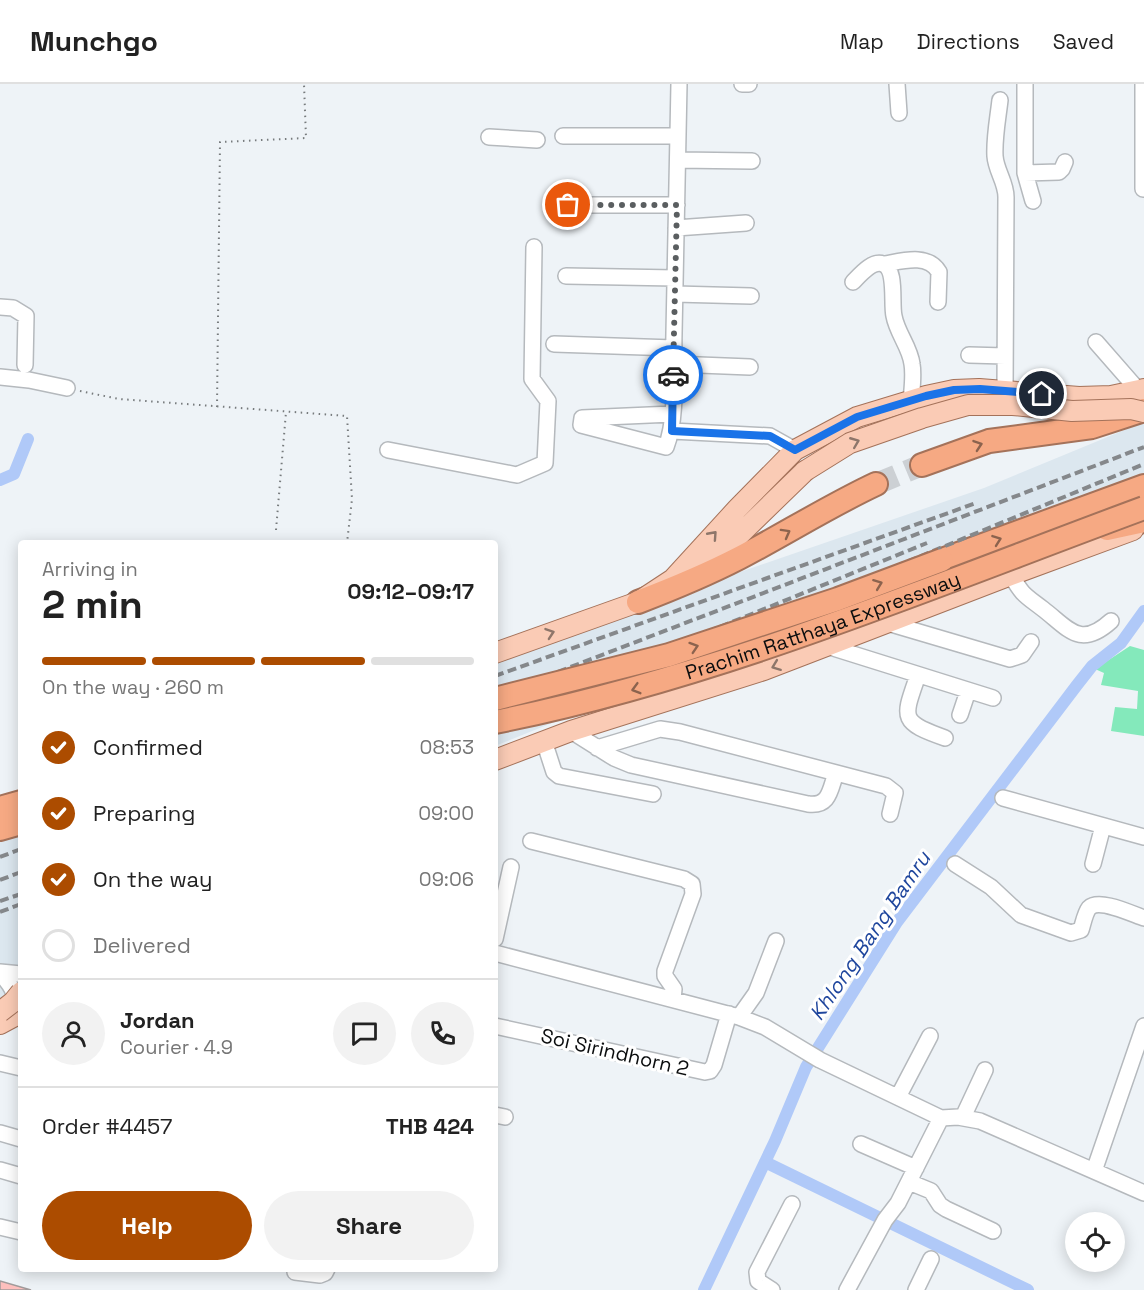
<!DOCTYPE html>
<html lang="en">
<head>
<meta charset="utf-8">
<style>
	body { margin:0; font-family:"Space Grotesk",sans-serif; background:#f2f2f2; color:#222; height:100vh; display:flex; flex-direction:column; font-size:22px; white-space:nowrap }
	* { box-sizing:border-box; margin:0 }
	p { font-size:20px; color:#767676 }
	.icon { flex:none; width:33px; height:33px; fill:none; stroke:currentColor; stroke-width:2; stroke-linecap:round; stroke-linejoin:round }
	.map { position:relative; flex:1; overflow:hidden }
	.drawer { position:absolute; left:18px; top:456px; width:480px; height:732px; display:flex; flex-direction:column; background:#fff; border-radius:6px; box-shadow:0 3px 15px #0003 }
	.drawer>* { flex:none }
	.controls { position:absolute; left:1065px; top:1128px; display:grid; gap:12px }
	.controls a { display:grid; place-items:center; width:60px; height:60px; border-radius:50%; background:#fff; box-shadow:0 3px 15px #0003; font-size:30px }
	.pin { position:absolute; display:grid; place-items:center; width:51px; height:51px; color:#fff; margin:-26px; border:3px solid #fff; border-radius:50%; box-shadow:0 2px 6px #0007 }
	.courier { position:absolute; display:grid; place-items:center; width:60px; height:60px; margin:-30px; border:4px solid #1a73e8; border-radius:50%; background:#fff; color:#222; box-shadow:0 2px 8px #0007 }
	.overview em { font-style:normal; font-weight:700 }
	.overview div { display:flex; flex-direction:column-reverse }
	.overview { display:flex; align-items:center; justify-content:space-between; height:102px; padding:0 24px }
	h1 { font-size:39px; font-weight:700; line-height:45px }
	.bar { display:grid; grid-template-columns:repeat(4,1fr); gap:9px 6px; align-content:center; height:72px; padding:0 24px }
	.bar i { height:8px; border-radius:4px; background:#e0e0e0 }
	.bar .selected { background:#ac4c00 }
	.bar p { grid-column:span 4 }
	.line { display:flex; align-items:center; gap:15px; padding:0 24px; border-top:2px solid #e0e0e0 }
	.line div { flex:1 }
	.round { display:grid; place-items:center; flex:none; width:63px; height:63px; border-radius:32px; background:#f2f2f2 }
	ol { padding:0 24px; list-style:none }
	li { display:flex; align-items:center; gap:18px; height:66px }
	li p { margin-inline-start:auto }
	li .icon { padding:6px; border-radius:50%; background:#ac4c00; color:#fff; stroke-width:4 }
	li:last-child { color:#767676 }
	li i { width:33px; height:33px; border:3px solid #e0e0e0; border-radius:50% }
	.action { display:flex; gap:12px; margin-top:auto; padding:12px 24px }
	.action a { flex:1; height:69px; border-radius:36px; background:#ac4c00; color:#fff; font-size:24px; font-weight:700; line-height:69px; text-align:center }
	.action a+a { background:#f2f2f2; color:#222 }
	header { display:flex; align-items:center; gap:36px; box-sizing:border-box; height:84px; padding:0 30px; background:#fff; border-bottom:2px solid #e0e0e0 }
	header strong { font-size:28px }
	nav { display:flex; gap:33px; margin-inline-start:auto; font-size:21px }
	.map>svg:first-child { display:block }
	.built { fill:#dce7ef }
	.green { fill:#84e9bb }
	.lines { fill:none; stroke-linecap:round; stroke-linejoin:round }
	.canal { stroke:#b0c9f8; stroke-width:12 }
	.building { fill:#fdbfbd; stroke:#a19b9b; stroke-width:1.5 }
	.highway-tunnel { stroke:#ccd0d4; stroke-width:22; stroke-dasharray:22 11; stroke-linecap:butt }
	.minor-casing { stroke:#b5b9bd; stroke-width:18 }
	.major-casing { stroke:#a4725a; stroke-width:22 }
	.highway-casing { stroke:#a4725a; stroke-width:26 }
	.path { stroke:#777b7d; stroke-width:2; stroke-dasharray:1.5 4.5; stroke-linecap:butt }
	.minor { stroke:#fff; stroke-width:15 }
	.major { stroke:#facbb5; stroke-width:20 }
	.highway { stroke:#f6a983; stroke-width:22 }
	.rail { stroke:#85888b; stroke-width:4; stroke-dasharray:9 4.5; stroke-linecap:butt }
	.major-bridge-casing { stroke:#a4725a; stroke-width:22; stroke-linecap:butt }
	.highway-bridge-casing { stroke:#a4725a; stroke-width:26; stroke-linecap:butt }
	.major-bridge { stroke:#facbb5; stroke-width:20 }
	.highway-bridge { stroke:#f6a983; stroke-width:22 }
	.oneway { stroke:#8e766a }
	.oneway2 { stroke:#8c634e }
	.done { stroke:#5a5e60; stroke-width:6; stroke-dasharray:0 10.8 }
	.route { stroke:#1a73e8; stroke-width:8 }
	.labels { text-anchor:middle; stroke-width:6; stroke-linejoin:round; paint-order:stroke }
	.street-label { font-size:20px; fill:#0b0d0e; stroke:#fff }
	.water-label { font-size:21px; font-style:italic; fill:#1f469d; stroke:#fff }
</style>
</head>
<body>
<header>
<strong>Munchgo</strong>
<nav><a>Map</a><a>Directions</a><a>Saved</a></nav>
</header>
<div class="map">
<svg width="1144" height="1206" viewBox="0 0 1144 1206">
	<rect width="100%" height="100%" fill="#eef3f7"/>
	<path class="built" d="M1144 338V416L770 551 495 662V578L598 537 984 404Z
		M21 736V942L0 950V743Z"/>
	<path class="green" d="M1130 562 1144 566V652L1111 647 1115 623 1137 625 1138 607 1101 601 1104 589 1095 585Z"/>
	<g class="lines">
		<path class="canal" d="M0 396 14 390 28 355
			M765 1078 1028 1206
			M704 1206 775 1057 806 983 897 838 1077 601 1092 582 1121 559 1144 527"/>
	</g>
	<path class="building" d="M0 1197 31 1206H0Z"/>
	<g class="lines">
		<path class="highway-tunnel" d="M876 400 922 381"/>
		<defs>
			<path id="minor" d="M742 0H749
				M897 0 899 29
				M1025 0V89L1033 117
				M1143 0V105
				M1000 16C998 34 994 54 995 72 996 87 1006 98 1006 113L1005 307
				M563 52H678
				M489 53 537 56
				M678 76 752 77
				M1025 89 1059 88 1062 85 1065 78
				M568 121H677
				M676 144 746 139
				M885 180C902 177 928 169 939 188L938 218
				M566 192 675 194
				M853 198C860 191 872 176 883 180 897 185 891 220 894 232 897 249 910 263 912 280 914 291 912 305 911 317
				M675 210 751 212
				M0 223 13 224 26 232 25 281
				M1096 258 1138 306
				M554 260 674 264
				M969 271 1005 272
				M674 280 750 283
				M0 293 29 296 67 304
				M672 330 582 334 581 341 666 363C678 332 673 283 674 249 676 166 677 83 679 0
				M672 347 770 352 795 366
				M388 366 517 391 545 379 548 317 532 295 534 163
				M1011 491C1023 512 1025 511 1043 525 1069 545 1080 565 1111 537
				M888 539 1010 575 1022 571 1031 558
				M827 562 993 614
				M918 591C903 634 899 638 945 654
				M960 631 968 607
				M571 647 614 674 631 681 808 720C830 723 830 705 836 689
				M544 657 554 688 559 692 653 710
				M597 664 660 645 680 648 886 702 895 709 890 730
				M1003 714 1144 753
				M531 757 684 795 692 800 693 810 665 887V892L674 905 673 915
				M955 780 991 803 1021 831 1071 849 1081 846C1083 840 1085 829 1089 824 1099 814 1132 830 1144 834
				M1093 780 1103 742
				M495 855 511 783
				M495 869 739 933 765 943 820 976 941 1034 958 1033 980 1037 1144 1109
				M0 888 21 890
				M0 889C10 900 16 908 16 923
				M739 933 756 909 776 857
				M495 942 705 988 710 987 714 981 729 930
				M0 979 21 984
				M898 1013 930 952
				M495 1031 505 1033
				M963 1033 985 986
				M0 1049 21 1055
				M861 1060 916 1084
				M0 1086 21 1092
				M1094 1087 1144 942
				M909 1098 931 1107 940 1121 946 1125 993 1147
				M0 1143 21 1148
				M295 1188 320 1191 325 1189 327 1185
				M772 1206 758 1197 757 1188 792 1120
				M847 1206 885 1136 898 1119 941 1034
				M916 1206 931 1175"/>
			<path id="major" d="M691 485 733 457 805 387
				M495 569 638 518 673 495 737 425 795 366 857 333 926 312 954 306 979 305 1079 313 1111 312 1144 305
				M495 676 571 647 764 586 1011 491 1133 446
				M0 940 13 933 21 926"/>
			<path id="highway" d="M922 381 989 357 1092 343 1144 326
				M1107 445 1144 437
				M942 476 1144 402
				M638 518C672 505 706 491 739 474 785 450 829 422 876 400
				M0 724 21 718
				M0 745 21 739"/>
		</defs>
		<use href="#minor" class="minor-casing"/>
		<use href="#major" class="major-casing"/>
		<use href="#highway" class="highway-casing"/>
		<path class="path" d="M80 307 119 315 347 332 352 415 347 459
			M217 323 220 58 306 54 304 0
			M276 446 286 328"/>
		<use href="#minor" class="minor"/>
		<use href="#major" class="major"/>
		<use href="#highway" class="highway"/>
		<path class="rail" d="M495 592 976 419
			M495 612 1144 363
			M495 634 927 459
			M495 645 647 585 1144 380
			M0 773 21 765
			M0 796 21 788
			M0 817 21 810
			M0 828 21 820"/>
		<defs>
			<path id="major-bridge" d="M805 387 850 359 922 334 968 321H1013L1072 327 1131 325 1144 328
				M0 928 13 918 21 908"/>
			<g id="highway-bridge">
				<path d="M495 615 669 571 838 515 942 476"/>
				<path id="s1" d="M495 638C719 593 930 503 1144 424"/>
			</g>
		</defs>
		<use href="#major-bridge" class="major-bridge-casing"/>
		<use href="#highway-bridge" class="highway-bridge-casing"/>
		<use href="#major-bridge" class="major-bridge"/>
		<use href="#highway-bridge" class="highway-bridge"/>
	</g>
	<defs><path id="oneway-chevron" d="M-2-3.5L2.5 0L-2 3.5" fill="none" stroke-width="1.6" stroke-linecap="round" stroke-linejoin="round" transform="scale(1.5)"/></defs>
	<g class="oneway">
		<use href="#oneway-chevron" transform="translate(855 358) rotate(-22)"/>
		<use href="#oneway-chevron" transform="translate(713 451) rotate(-48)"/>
		<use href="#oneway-chevron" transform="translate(550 549) rotate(-19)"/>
		<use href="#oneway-chevron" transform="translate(776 582) rotate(159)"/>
	</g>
	<g class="oneway2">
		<use href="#oneway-chevron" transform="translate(978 361) rotate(-19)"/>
		<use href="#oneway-chevron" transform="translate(786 449) rotate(-29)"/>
		<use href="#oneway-chevron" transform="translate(997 456) rotate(-20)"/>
		<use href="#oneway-chevron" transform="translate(878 500) rotate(-21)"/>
		<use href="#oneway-chevron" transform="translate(694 563) rotate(-18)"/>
		<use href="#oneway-chevron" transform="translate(636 605) rotate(164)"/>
	</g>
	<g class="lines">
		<path class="done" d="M568 121H677L673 291"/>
		<path class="route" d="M673 291 672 347 770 352 795 366 857 333 926 312 954 306 980 305 1042 310"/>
	</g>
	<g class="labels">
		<g class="street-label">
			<text dy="7" stroke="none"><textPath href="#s1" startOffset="342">Prachim Ratthaya Expressway</textPath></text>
			<text transform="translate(615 968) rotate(13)" y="7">Soi Sirindhorn 2</text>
		</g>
		<g class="water-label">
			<text transform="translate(870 852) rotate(-56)" y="7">Khlong Bang Bamru</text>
		</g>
	</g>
</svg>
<div class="controls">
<a><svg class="icon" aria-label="locate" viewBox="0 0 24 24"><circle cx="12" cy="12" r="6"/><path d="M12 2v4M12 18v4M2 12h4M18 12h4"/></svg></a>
</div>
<div class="pin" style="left:568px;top:121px;background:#ea580c"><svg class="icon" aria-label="bag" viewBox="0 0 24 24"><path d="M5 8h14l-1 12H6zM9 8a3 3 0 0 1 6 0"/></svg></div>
<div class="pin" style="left:1042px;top:310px;background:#1f2937"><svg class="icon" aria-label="home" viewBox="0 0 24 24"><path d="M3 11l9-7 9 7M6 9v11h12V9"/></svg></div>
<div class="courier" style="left:673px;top:291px"><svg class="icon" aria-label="car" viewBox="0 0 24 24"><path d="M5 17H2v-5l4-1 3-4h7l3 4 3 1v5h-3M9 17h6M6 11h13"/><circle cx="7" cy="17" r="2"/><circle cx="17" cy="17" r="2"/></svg></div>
<section class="drawer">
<div class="overview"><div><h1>2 min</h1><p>Arriving in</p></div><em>09:12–09:17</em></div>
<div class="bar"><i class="selected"></i><i class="selected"></i><i class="selected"></i><i></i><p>On the way · 260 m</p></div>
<ol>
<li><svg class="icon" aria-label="check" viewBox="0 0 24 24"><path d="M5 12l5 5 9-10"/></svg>Confirmed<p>08:53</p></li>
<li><svg class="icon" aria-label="check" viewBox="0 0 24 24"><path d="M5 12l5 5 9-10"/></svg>Preparing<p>09:00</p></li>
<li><svg class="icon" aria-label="check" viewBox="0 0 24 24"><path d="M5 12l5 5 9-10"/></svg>On the way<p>09:06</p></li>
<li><i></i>Delivered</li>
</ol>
<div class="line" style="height:108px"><a class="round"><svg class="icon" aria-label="person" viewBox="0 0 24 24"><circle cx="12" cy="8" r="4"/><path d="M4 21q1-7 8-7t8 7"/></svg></a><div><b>Jordan</b><p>Courier · 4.9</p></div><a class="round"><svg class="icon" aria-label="chat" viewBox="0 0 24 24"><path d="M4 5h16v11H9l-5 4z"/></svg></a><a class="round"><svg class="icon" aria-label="phone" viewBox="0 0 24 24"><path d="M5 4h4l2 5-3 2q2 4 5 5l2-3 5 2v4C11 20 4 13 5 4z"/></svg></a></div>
<div class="line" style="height:78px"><div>Order #4457</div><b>THB 424</b></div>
<div class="action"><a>Help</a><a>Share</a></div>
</section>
</div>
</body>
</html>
